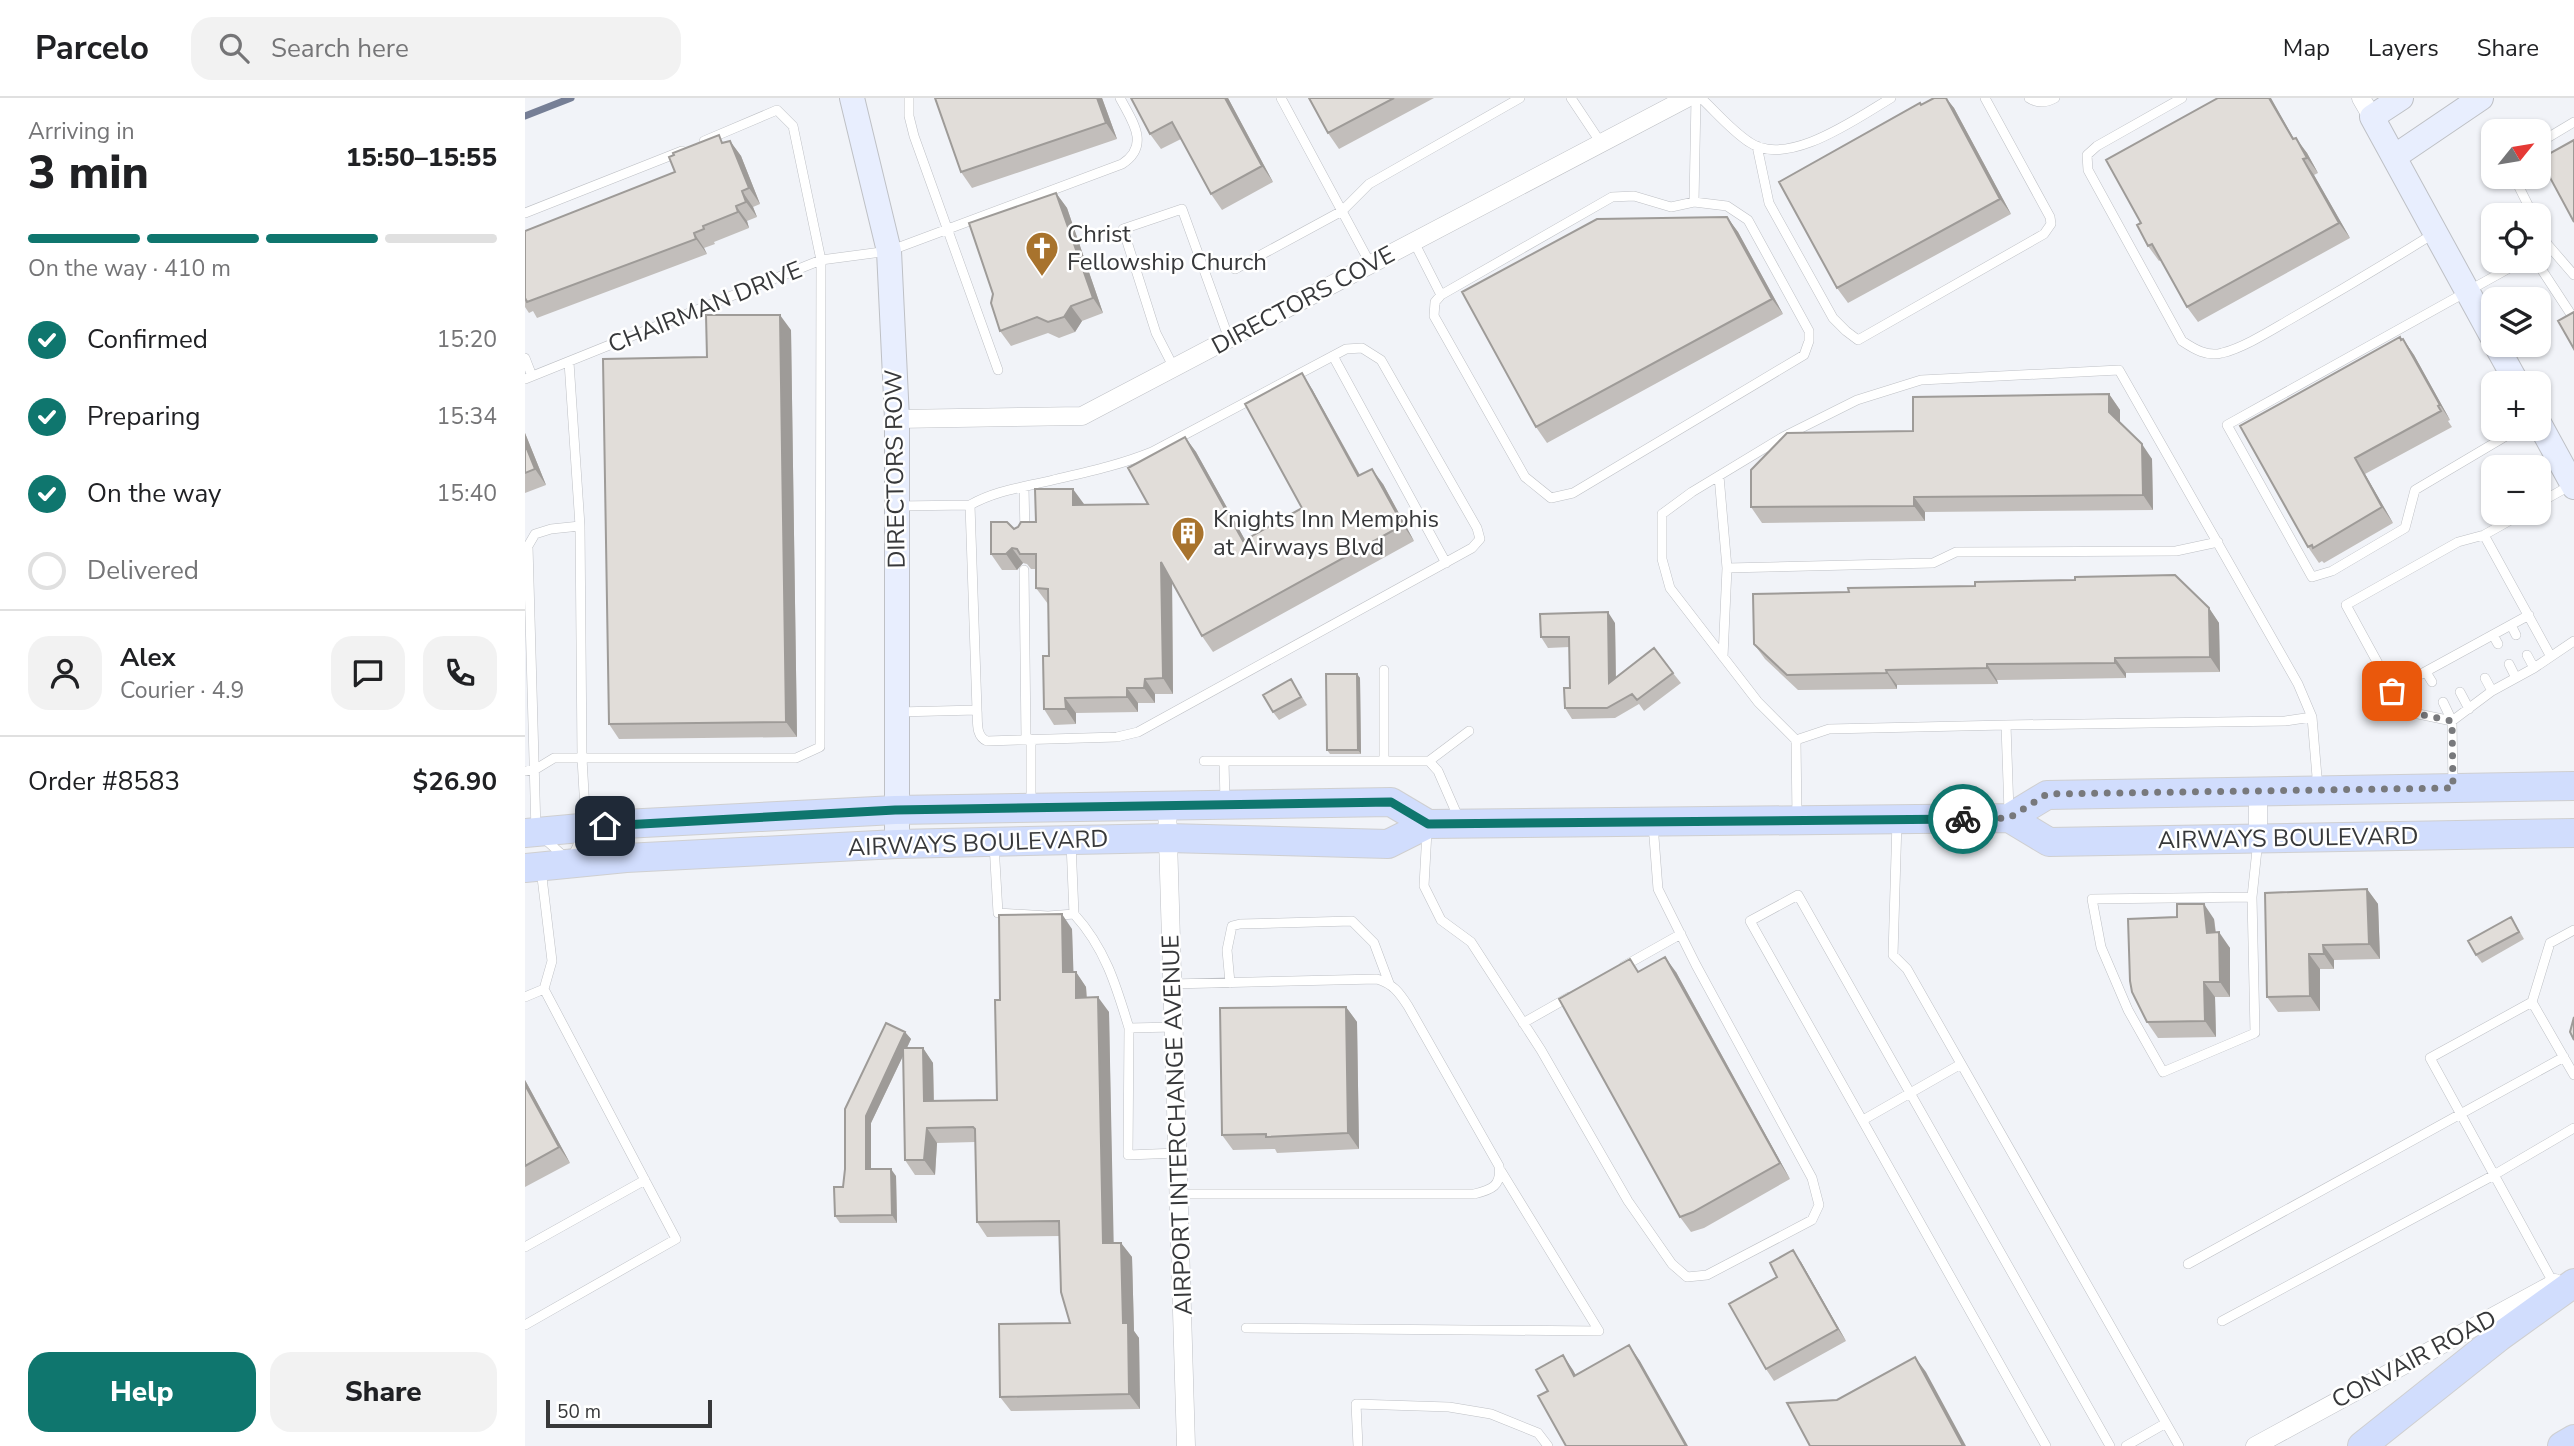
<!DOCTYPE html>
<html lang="en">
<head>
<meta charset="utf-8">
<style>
	body { margin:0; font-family:"Nunito Sans",sans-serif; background:#f2f2f2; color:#202124; height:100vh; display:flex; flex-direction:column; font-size:26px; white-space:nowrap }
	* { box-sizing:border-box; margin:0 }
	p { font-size:23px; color:#757577 }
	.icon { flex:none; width:38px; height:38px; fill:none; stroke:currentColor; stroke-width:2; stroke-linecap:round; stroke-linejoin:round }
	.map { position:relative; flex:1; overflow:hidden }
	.drawer { display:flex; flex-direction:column; background:#fff; width:525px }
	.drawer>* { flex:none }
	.needle { width:46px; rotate:60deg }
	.controls { position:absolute; left:1956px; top:21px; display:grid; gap:14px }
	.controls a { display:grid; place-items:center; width:70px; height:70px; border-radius:14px; background:#fff; box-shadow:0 2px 5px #0004; font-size:35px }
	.scale { position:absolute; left:21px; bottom:18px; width:166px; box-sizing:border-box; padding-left:7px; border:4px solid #37383a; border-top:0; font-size:19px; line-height:24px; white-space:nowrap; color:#37383a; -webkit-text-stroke:5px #fff; paint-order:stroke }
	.pin { position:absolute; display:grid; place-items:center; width:60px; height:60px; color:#fff; margin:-30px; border-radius:14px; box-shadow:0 4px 10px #0006 }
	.courier { position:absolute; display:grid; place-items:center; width:70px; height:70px; margin:-35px; border:5px solid #0f766e; border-radius:50%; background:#fff; color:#222; box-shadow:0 2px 9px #0007 }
	.head em { font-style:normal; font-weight:800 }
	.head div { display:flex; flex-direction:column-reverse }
	.head { display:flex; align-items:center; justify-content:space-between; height:119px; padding:0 28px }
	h1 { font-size:46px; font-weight:800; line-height:52px }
	.bar { display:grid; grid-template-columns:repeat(4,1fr); gap:10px 7px; align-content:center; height:84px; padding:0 28px }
	.bar i { height:9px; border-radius:5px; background:#e0e0e0 }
	.bar .selected { background:#0f766e }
	.bar p { grid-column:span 4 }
	.line { display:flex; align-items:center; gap:18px; padding:0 28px; border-top:2px solid #e0e0e0 }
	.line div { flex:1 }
	.round { display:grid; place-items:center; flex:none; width:74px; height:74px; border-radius:21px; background:#f2f2f2 }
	ol { padding:0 28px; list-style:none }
	li { display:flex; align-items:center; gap:21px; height:77px }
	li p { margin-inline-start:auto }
	li .icon { padding:7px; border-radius:50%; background:#0f766e; color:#fff; stroke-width:4 }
	li:last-child { color:#757577 }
	li i { width:38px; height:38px; border:4px solid #e0e0e0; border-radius:50% }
	.button { display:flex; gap:14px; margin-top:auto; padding:14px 28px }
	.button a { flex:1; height:80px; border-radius:21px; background:#0f766e; color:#fff; font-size:28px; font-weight:800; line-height:80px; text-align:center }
	.button a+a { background:#f2f2f2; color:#202124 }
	header { display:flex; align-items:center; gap:42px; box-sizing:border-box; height:98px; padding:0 35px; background:#fff; border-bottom:2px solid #e0e0e0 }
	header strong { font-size:33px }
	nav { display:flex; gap:38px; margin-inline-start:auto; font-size:24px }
	.search { width:490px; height:63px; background:#f2f2f2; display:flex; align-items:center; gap:18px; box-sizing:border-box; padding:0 24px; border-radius:21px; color:#757577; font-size:26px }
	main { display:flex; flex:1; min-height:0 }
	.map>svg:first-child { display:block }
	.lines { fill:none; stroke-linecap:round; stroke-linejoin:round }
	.stream { stroke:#767f96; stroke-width:7 }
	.lane-casing { stroke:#bec0c5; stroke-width:10 }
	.street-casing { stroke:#bec0c5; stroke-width:19 }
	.secondary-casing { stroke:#bec0c5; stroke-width:26 }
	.primary-casing { stroke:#cfcfd0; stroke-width:30 }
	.lane { stroke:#fff; stroke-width:9 }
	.street { stroke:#fff; stroke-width:18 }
	.secondary { stroke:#e8eefe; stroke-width:24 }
	.primary { stroke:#d1ddfd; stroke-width:28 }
	.wall { fill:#c2bebb }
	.shaded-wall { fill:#9e9b98 }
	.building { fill:#e1ddd9; stroke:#9e9b98; stroke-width:2 }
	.done { stroke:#78797c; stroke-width:7; stroke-dasharray:0 12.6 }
	.route { stroke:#0f766e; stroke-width:9 }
	.labels { text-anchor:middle; stroke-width:5; stroke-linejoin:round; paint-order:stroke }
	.poi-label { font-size:24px; fill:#37383a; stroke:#fff; text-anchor:start }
	.street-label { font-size:24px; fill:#37383a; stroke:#fff }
</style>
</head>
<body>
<header>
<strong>Parcelo</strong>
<div class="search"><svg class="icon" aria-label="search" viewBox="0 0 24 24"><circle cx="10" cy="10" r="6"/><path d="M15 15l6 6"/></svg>Search here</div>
<nav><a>Map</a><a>Layers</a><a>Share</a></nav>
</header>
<main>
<section class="drawer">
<div class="head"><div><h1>3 min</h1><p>Arriving in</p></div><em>15:50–15:55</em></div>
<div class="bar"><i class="selected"></i><i class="selected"></i><i class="selected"></i><i></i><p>On the way · 410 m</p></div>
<ol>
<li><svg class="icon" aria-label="check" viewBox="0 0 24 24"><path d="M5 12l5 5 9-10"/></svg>Confirmed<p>15:20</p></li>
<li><svg class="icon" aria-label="check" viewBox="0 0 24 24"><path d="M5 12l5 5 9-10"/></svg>Preparing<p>15:34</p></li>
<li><svg class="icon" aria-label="check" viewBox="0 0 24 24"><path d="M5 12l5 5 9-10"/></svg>On the way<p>15:40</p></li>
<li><i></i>Delivered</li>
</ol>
<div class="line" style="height:126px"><a class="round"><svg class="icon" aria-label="person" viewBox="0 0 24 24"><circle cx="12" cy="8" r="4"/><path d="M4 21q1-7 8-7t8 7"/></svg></a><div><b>Alex</b><p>Courier · 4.9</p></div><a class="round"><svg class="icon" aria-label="chat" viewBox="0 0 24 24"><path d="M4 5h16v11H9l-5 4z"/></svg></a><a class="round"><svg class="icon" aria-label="phone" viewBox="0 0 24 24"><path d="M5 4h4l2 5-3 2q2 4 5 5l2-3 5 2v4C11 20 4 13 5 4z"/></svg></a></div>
<div class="line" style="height:91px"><div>Order #8583</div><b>$26.90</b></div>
<div class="button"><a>Help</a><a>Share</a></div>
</section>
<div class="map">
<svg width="2049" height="1348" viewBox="0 0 2049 1348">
	<rect width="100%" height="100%" fill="#f1f3f8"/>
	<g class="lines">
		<path class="stream" d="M0 18 46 0"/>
		<defs>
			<path id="lane" d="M384 0V18L389 38 473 272
				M756 0 846 167
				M1046 0 1076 45
				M1176 0C1191 14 1206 32 1224 44 1262 71 1332 20 1366 0
				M1504 0C1513 6 1521 5 1530 0
				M1657 0 1572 48 1562 57 1563 72 1657 243C1669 251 1682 259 1697 255 1718 250 1745 233 1764 222 1813 194 1860 166 1908 136
				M2014 45 2049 24
				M1232 48 1244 105 1308 220 1321 233 1333 242 1519 136 1526 126 1525 119 1460 0
				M1989 79 2008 117
				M1109 98 1146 109 1169 104 1202 108 1223 122 1284 233V243L1279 257 1048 395 1026 400 1000 379 909 218 910 204 916 197 1087 99Z
				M1169 104 1171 0
				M0 115 157 53
				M2014 130 2023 147 2049 177
				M889 144 916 197
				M2023 147 2013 166 2049 221
				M710 171 817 113 844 86 995 0
				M808 258 921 465
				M0 260 7 278
				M44 264 55 428 57 660 61 730 45 764 11 733 3 448 10 436 26 431 55 428
				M649 270 631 235 598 131 657 111 704 241
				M0 281 296 162 364 153 597 66C626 47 607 23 595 0
				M1993 331 1890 392 1880 430 1807 473 1787 479 1702 327 1997 163
				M1194 378 1202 470 1408 465 1431 454 1651 453 1693 444
				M499 389 500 436
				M2014 405 2046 387
				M445 407C471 392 500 389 528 382 562 374 595 367 627 354L821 251 837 250 856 262 952 430 955 441 947 450 613 634 592 639 462 643C450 638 453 623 452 612
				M372 408 445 407 452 612 373 614
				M1998 415 1959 437 1933 444 1821 507 1879 613 1927 623 1967 593 2009 570 2049 543
				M1959 437 2025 557
				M499 472 501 641
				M1986 527 1991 537
				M1968 537 1973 546
				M2002 557 2009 570
				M1198 559 1202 470
				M1984 566 1991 580
				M1901 574 1907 584
				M1960 580 1967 593
				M1867 592 2004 517
				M1935 594 1944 611
				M1918 604 1927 623 1928 688
				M1481 627 1760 623 1787 619
				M506 641V706
				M1271 642 1304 631 1481 627 1484 714
				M859 662V572
				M679 663H904L913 673 934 721
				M699 663 700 703
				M904 663 944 633
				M0 673 11 671 29 660H271L295 649 296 162 268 28 252 12 179 43
				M1272 720 1271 642 1233 604 1145 490 1137 461V416L1167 394 1258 339 1332 302 1396 282 1594 272 1773 586 1787 619 1793 691
				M1372 723 1368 857 1382 871 1654 1348
				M902 733 899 788 916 822 946 844 1016 952 1103 1103 1147 1166 1162 1179 1182 1177 1287 1122 1294 1107 1287 1080 1171 867 1133 791 1128 726
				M469 746 473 815 523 818 549 816 546 745
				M1727 799 1567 801 1576 849 1603 912 1638 974 1730 935 1727 799 1733 742
				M549 816C580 850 591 887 604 930
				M2049 832 2025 845 2007 904 2049 977
				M1099 868 1156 836
				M705 885 702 852 707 828 715 826 827 823 849 845 864 885
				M647 886 852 881C868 886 874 894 883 908L974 1068C977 1088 966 1092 949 1096H654
				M0 899 19 891 27 863 16 771
				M2007 904 1905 960 2029 1186
				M998 925 1044 899
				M649 929 604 930 603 1057 652 1055
				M1338 1022 1436 966
				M0 1149 120 1082
				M1663 1166 2039 959
				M1697 1223 1969 1077 2049 1030
				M0 1227 151 1141 19 891
				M721 1230 1074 1233 976 1073
				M833 1348 831 1306 924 1309 966 1316 1013 1335 1023 1348
				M1521 1348 1225 823 1273 797 1585 1348
				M1601 1348 1641 1325"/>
			<path id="street" d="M1836 0 1847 19
				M372 321 557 318 1162 0
				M1733 693V741
				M642 707 661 1348
				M1730 1348 2030 1185"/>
			<path id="secondary" d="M327 0 364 153 372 321V746
				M1876 0 1847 19 1969 242
				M1869 59 1956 0
				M1971 247 1992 285
				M2014 325 2049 389"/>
			<path id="primary" d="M1484 720 1522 697 2049 688
				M0 735 99 726 370 712 866 704 903 726
				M0 770 101 760 372 746 643 740 863 746 903 726 1484 720 1524 744 2049 735
				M1837 1348 1974 1239 2049 1185
				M2037 1348 2049 1341"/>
		</defs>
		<use href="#lane" class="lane-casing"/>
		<use href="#street" class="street-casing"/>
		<use href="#secondary" class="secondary-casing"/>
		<use href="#primary" class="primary-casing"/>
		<use href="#lane" class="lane"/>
		<use href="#street" class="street"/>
		<use href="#secondary" class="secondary"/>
		<use href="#primary" class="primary"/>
	</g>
	<path class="wall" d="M577 0 592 41 447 90 436 74Z
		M606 0H703L748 84 697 112 686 96 656 41 636 51 625 36Z
		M784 0H909L814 51 803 35Z
		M1409 0H1421L1429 10 1486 116 1323 205 1312 190 1396 7Z
		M1769 40 1782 55 1793 75 1789 77 1825 140 1673 224 1662 209 1636 162 1634 163 1623 148Z
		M205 43 216 58 235 106 228 109 232 119 222 123 224 130 189 144 190 146 179 150 182 156 12 220 8 213 4 215 0 209V133L150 74 199 45Z
		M531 95 542 110 578 215 557 223 550 234 534 240 523 235 486 248 475 233Z
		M1202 119 1213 134 1258 216 1022 345 1011 329Z
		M266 232 272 639 94 641 84 626 182 259Z
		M1878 241 1889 257 1925 322 1923 323 1927 329 1840 376 1868 425 1799 465 1797 463 1794 465 1783 449 1877 242Z
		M787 291 835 377 858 386 889 443 688 554 677 538 647 484 648 596H630V605H613V614L551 615V626L529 627 519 611 524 558 523 506 511 490V471H506L502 466 498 465 492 472H477L466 456 489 431 559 407 623 406 660 339 671 354 720 442 777 410Z
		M1584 296 1595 312V324L1627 361 1628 412 1400 414V423L1237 425 1226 409 1388 333Z
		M0 335 21 387 0 395Z
		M1684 510 1694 525 1695 574 1601 575V580L1472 582 1473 586 1372 587V591L1273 592 1240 561 1229 546Z
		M1090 525 1091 579 1148 575 1156 585 1119 613 1114 606 1090 620 1047 621 1040 610 1045 590 1044 549 1023 550 1016 539Z
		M832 576 835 580 836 656H805L802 652Z
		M766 581 782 607 754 622 748 614Z
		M1842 791 1853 806 1855 861 1809 862V871H1795V913L1753 914 1742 899Z
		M1689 821 1691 834 1705 850V899H1690L1691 939 1633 940 1622 924Z
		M1991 827 1999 841 1957 865 1951 857Z
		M547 831 548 874H551L561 889 562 899 584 914 588 1145H596L607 1159 609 1233 614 1240 615 1311 486 1313 475 1299 545 1225 535 1138 462 1139 452 1124 450 1044 412 1045 410 1077H390L380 1062 378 958 346 1025V1071L371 1078 372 1125H315L310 1118 318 1089 380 934 386 941 382 950H398L408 965 409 1003 472 1002 475 902Z
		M1114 873 1151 874 1265 1081 1179 1130 1166 1134 1155 1119Z
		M821 909 832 924 834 1051 752 1055 750 1051 708 1052 697 1037Z
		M0 982 45 1065 0 1089Z
		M1276 1164 1321 1243 1249 1283 1241 1271 1252 1179Z"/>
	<path class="shaded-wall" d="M572 0H577L592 41 581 25Z
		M700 0H703L748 84 737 68Z
		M1421 0 1429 10 1486 116 1475 101Z
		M1744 0H1746L1778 57 1768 41Z
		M1771 40 1782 55 1793 75 1782 60Z
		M205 43 216 58 235 106 224 90Z
		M1778 61 1789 77 1825 140 1814 125Z
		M217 93 228 109 232 119 221 104Z
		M531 95 542 110 578 215 568 200Z
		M211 108 222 123 224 130 213 114Z
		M1202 119 1213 134 1258 216 1247 201Z
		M169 135 179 150 182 156 171 141Z
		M546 208 557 223 550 234 539 219Z
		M255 217 266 232 272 639 261 624Z
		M1875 239 1885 254 1878 241 1889 257 1925 322 1915 307 1887 258Z
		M777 275 787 291 844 394 833 378Z
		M1584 296 1595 312V329L1584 314Z
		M0 335 21 387 10 371 0 346Z
		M660 339 671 354 729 458 718 443Z
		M1617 346 1627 361 1628 412 1618 397Z
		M1830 360 1840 376 1868 425 1857 409Z
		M847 371 858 386 889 443 878 427Z
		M548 391 559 406 548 407Z
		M1389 399 1400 414V423L1389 408Z
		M487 450 498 465 492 472 481 456Z
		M636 464 647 480 648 596 638 580Z
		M1684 510 1694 525 1695 574 1685 559Z
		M1083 514 1090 525 1091 595 1084 585Z
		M1590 560 1601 575V580L1590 565Z
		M1462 566 1472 582 1473 586 1462 570Z
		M1361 572 1372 587V591L1362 575Z
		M832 576 835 580 836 656 833 652Z
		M620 581 630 596V605L619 590Z
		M602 590 613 605V614L602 599Z
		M540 600 551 615V626L541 611Z
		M1842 791 1853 806 1855 861 1844 846Z
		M1679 806 1689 821 1692 850 1682 835Z
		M537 816 547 831 549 889 538 874Z
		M1694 834 1705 850V899L1695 884Z
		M1798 847 1809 862V871L1799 856Z
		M1784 856 1795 871V913L1785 898Z
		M1140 859 1151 874 1265 1081 1255 1065Z
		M551 874 561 889 562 915 551 900Z
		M1679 884 1690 899 1691 939 1680 923Z
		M573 899 584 914 589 1160 578 1145Z
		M821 909 832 924 834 1051 823 1035Z
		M380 934 386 941 346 1025V1078L341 1071V1018Z
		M398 950 408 965 409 1018 399 1003Z
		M0 982 45 1065 34 1049 0 987Z
		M402 1030 412 1045 410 1077 399 1062Z
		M366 1071 371 1078 372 1125 367 1117Z
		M596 1145 607 1159 609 1233 614 1240 615 1311 604 1296 598 1225Z
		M1268 1152 1276 1164 1321 1243 1313 1231Z
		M1104 1247 1115 1263 1163 1348H1161Z
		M1038 1257 1048 1272 1060 1294 1049 1278Z
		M1390 1259 1401 1274 1441 1348H1438Z"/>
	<path class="building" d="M410 0H572L581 25 436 74Z
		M606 0H700L737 68 686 96 647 24 625 36Z
		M784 0H869L803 35Z
		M1409 0H1421L1475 101 1312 190 1254 84 1395 5 1396 7Z
		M1693 0H1744L1768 41 1771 40 1782 60 1778 61 1814 125 1662 209 1627 146 1623 148 1612 127 1616 125 1581 62Z
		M194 37 197 45 205 43 224 90 217 93 221 104 211 108 213 114 178 128 179 131 169 135 171 141 2 204 0 200V133L150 74 144 59 149 57 148 55Z
		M2049 42V124L2015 61Z
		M531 95 568 200 546 208 539 219 523 224 512 219 475 233 466 205 468 196 444 125Z
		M1202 119 1247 201 1011 329 937 194 1072 121Z
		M2049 214V251L2033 223Z
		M181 217H255L261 624 84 626 78 261 182 259Z
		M1875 239 1876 242 1878 241 1915 307 1913 308 1916 313 1830 360 1857 409 1788 450 1787 447 1783 449 1715 328Z
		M777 275 833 378 847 371 878 427 677 538 636 464 638 580 620 581 619 590H602V599L540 600 541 611H519L518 558H524L523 491 511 490V456H495L492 451 487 450 481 456H466V424H482L489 431 493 429 496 424H511L510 391H548V407L623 406 603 370 660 339 718 443 777 410 720 306Z
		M1584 296V314L1617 346 1618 397 1389 399V408L1226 409V372L1262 335 1388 333V299Z
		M0 346 10 371 0 375Z
		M1650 477 1684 510 1685 559 1590 560V565L1462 566V570L1361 572 1362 575 1262 577 1229 546 1228 496 1324 494 1323 490 1450 488V484L1550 482V479Z
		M1083 514 1084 585 1129 550 1148 575 1112 602 1107 596 1082 610H1040L1039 590H1045L1044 539H1016L1015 516Z
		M801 576H832L833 652H802Z
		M766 581 776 599 748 614 738 597Z
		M1842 791 1844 846 1798 847 1799 856H1784L1785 898 1742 899 1740 795Z
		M1652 806H1679L1682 835 1694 834 1695 884H1679L1680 923 1622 924 1607 894 1605 883 1603 821 1652 819Z
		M537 816 538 874H551V900L573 899 578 1145H596L598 1225H603L604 1296 475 1299 474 1226 545 1225 536 1194 534 1123 452 1124 450 1031 448 1029 402 1030 399 1062H380L378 950H398L399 1003 472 1002 470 902H475L474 817Z
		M1986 819 1994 834 1951 857 1943 843Z
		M1140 859 1255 1065 1168 1114 1155 1119 1034 901 1105 861 1113 874Z
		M821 909 823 1035 741 1039V1036L697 1037 695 910Z
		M2049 919V942L2045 934Z
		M361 925 380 934 341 1018V1071H366L367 1117 310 1118 309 1089H318L320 1071V1011Z
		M0 987 34 1049 0 1068Z
		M1268 1152 1313 1231 1241 1271 1204 1206 1252 1179 1245 1165Z
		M1104 1247 1161 1348H1041L1013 1298 1023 1293 1011 1272 1038 1257 1049 1278Z
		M1390 1259 1438 1348H1285L1262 1305 1312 1302Z"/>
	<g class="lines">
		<path class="done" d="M1438 721 1484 720 1522 696 1928 690 1927 623 1879 613 1867 593"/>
		<path class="route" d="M80 728 370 712 866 704 903 726 1438 721"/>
	</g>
	<defs>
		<symbol id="church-pin" viewBox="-11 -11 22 30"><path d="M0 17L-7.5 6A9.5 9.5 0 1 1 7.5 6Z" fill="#a8732d" stroke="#fff"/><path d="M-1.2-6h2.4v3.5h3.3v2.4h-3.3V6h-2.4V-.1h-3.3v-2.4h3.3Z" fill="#fff"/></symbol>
		<symbol id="building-pin" viewBox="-11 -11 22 30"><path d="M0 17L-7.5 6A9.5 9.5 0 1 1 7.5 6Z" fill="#a8732d" stroke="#fff"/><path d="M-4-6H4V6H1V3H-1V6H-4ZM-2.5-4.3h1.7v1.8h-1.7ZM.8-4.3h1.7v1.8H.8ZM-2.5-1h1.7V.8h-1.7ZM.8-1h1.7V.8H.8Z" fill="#fff"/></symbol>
	</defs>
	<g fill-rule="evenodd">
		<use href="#church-pin" x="498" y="131" width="38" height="52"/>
		<use href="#building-pin" x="644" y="416" width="38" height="52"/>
	</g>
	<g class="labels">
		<g class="poi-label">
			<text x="542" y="144">Christ<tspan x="542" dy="28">Fellowship Church</tspan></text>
			<text x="688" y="429">Knights Inn Memphis<tspan x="688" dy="28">at Airways Blvd</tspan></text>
		</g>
		<g class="street-label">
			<text transform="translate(778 202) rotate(-28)" y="8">DIRECTORS COVE</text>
			<text transform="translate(180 209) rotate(-22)" y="8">CHAIRMAN DRIVE</text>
			<text transform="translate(370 371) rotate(-91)" y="8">DIRECTORS ROW</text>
			<text transform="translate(1763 740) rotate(-1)" y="8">AIRWAYS BOULEVARD</text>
			<text transform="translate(453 745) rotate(-2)" y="8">AIRWAYS BOULEVARD</text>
			<text transform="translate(652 1027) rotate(-92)" y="8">AIRPORT INTERCHANGE AVENUE</text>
			<text transform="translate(1889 1261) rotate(-28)" y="8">CONVAIR ROAD</text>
		</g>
	</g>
</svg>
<div class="controls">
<a><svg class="needle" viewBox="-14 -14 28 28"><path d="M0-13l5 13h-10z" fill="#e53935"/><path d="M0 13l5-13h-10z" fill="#757577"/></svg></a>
<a><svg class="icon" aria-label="locate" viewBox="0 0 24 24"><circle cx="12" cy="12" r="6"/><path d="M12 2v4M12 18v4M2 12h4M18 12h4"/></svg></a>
<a><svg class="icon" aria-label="layers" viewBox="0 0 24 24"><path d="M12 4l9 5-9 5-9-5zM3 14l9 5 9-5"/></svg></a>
<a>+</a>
<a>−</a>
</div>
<div class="scale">50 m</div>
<div class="pin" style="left:1867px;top:593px;background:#ea580c"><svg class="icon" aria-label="bag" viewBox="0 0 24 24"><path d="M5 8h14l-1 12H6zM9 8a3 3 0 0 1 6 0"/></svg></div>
<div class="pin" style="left:80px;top:728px;background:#1f2937"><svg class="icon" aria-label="home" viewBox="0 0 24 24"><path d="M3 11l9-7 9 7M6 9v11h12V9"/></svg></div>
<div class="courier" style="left:1438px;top:721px"><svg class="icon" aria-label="bike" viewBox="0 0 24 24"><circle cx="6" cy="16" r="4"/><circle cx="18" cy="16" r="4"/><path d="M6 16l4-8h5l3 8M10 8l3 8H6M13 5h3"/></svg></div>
</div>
</main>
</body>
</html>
